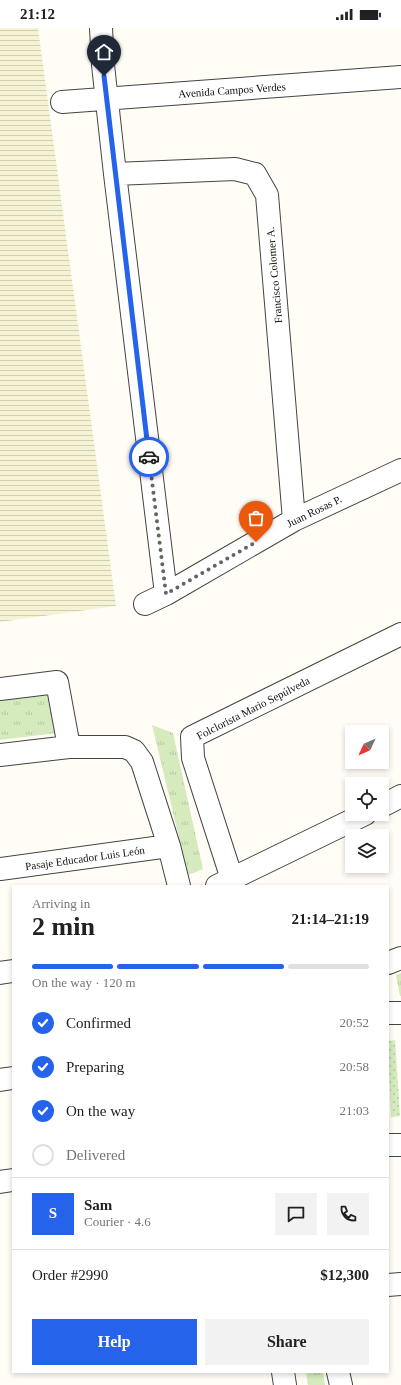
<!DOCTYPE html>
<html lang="en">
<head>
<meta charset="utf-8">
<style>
	body { margin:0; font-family:Georgia,serif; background:#f2f2f2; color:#202124; height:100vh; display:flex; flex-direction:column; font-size:15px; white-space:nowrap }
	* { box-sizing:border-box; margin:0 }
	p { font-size:13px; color:#757577 }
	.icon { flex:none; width:22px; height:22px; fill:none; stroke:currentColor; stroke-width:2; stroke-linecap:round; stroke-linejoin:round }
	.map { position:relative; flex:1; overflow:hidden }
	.side { position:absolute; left:12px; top:857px; width:377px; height:488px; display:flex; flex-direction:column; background:#fff; border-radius:0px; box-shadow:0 2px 6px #0003 }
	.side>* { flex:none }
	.needle { width:26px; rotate:226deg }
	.tools { position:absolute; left:345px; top:697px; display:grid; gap:8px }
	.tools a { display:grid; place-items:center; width:44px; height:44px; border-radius:0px; background:#fff; box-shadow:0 2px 6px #0003; font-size:20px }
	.pin { position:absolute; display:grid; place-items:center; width:34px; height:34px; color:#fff; margin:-41px -17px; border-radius:50% 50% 50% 0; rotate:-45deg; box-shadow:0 0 4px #0007 }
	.pin .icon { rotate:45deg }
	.courier { position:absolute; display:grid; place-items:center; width:40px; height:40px; margin:-20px; border:3px solid #2563eb; border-radius:50%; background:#fff; color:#222; box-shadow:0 1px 5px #0007 }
	.head em { font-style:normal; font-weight:600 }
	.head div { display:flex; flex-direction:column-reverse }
	.head { display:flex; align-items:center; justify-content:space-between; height:68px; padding:0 20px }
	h1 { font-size:26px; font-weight:600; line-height:30px }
	.bar { display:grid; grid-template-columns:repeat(4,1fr); gap:6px 4px; align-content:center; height:48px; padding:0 20px }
	.bar i { height:5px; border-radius:3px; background:#e0e0e0 }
	.bar .selected { background:#2563eb }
	.bar p { grid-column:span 4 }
	.line { display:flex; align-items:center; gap:10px; padding:0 20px; border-top:1px solid #e0e0e0 }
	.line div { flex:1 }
	.round { display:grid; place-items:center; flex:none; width:42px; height:42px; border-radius:0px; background:#f2f2f2 }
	ol { padding:0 20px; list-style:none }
	li { display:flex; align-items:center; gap:12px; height:44px }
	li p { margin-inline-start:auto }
	li .icon { padding:4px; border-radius:50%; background:#2563eb; color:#fff; stroke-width:4 }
	li:last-child { color:#757577 }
	li i { width:22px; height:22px; border:2px solid #e0e0e0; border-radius:50% }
	.cta { display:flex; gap:8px; margin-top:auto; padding:8px 20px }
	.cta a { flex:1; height:46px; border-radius:0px; background:#2563eb; color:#fff; font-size:16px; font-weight:600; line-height:46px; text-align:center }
	.cta a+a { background:#f2f2f2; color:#202124 }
	.status { display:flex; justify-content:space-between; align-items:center; height:28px; padding:0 20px; background:#fff; direction:ltr }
	.status svg { height:11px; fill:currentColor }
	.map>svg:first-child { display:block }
	.farmland { fill:url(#farmland-rules) }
	.grass { fill:url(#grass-dots) }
	.park { fill:url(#park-tufts) }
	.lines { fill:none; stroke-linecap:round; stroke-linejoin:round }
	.minor-casing { stroke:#444; stroke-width:24 }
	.minor { stroke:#fff; stroke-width:22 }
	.done { stroke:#646461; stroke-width:4; stroke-dasharray:0 7.2 }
	.route { stroke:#2563eb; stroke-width:5 }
	.labels { text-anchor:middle; stroke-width:4; stroke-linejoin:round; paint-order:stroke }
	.street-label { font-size:11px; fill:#111; stroke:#fff }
</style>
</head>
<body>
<div class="status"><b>21:12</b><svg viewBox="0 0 49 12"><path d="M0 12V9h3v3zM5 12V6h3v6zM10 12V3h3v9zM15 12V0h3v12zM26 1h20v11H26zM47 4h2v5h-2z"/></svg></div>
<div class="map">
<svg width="401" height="1357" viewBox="0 0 401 1357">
	<defs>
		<pattern id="farmland-rules" width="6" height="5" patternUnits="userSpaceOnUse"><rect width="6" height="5" fill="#f6f3d4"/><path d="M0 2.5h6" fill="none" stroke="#d2cfb5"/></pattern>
		<pattern id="grass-dots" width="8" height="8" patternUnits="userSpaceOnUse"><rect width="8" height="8" fill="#d5ebbd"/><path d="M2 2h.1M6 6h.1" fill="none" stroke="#b6c8a1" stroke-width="1.8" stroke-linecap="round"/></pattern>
		<pattern id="park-tufts" width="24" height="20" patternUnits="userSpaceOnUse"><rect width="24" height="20" fill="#d5ebbd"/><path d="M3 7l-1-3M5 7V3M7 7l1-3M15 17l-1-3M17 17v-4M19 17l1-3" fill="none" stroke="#b6c8a1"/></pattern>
	</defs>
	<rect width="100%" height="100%" fill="#fffdf5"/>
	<path class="farmland" d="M0 0H38L116 578 0 594Z"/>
	<path class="grass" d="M395 1012 400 1088 391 1089 388 1013Z"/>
	<path class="park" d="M48 666 57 705 0 712V671Z
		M152 697 173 705 203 841 188 847Z
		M401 945V968H400L396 947Z
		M306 1344H323L325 1357H308Z"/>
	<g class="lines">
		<defs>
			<path id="minor" d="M101 0 103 37 115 146 166 566
				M62 74 401 49
				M115 146 235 141 255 146 267 167 294 492
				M145 576 166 566 294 492 401 442
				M0 661 57 654 69 719
				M0 727 69 719H125L134 723 142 734 169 818 179 858
				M382 778 401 768
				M0 841 169 818
				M232 851 193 730 192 709 401 606
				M217 858 365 786
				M388 935 401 930
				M0 945 13 943
				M388 985H401
				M0 1052 13 1050
				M388 1117H401
				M0 1154 13 1152
				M388 1257 401 1256
				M283 1344 285 1357
				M338 1344 341 1357"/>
		</defs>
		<use href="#minor" class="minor-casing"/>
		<use href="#minor" class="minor"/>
	</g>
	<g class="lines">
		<path class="done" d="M149 429 166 566 256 514"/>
		<path class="route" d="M104 48 149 429"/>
	</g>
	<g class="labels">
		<g class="street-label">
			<text transform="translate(232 62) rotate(-4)" y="4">Avenida Campos Verdes</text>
			<text transform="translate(274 247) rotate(-95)" y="4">Francisco Colomer A.</text>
			<text transform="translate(314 483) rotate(-26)" y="4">Juan Rosas P.</text>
			<text transform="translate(253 680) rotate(-27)" y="4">Folclorista Mario Sepúlveda</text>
			<text transform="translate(85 830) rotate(-8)" y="4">Pasaje Educador Luis León</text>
		</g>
	</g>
</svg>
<div class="tools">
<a><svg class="needle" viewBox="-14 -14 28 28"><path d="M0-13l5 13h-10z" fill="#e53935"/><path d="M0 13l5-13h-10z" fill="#757577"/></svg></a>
<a><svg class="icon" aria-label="locate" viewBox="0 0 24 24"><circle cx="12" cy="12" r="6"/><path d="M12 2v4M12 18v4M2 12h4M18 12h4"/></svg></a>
<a><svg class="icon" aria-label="layers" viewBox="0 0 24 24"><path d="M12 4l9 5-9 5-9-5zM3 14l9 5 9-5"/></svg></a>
</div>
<div class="pin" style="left:256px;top:514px;background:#ea580c"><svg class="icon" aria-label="bag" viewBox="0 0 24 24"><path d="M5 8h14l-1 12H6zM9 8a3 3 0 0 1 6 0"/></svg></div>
<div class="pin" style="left:104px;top:48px;background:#1f2937"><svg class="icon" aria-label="home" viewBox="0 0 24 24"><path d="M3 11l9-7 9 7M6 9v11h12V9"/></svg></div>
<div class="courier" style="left:149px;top:429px"><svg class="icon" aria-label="car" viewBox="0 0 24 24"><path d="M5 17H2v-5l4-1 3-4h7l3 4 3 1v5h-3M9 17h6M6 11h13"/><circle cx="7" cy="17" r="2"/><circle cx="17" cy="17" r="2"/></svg></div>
<section class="side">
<div class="head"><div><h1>2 min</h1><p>Arriving in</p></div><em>21:14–21:19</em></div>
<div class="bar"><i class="selected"></i><i class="selected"></i><i class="selected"></i><i></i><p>On the way · 120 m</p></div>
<ol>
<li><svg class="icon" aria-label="check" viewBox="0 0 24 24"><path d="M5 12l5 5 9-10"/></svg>Confirmed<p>20:52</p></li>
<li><svg class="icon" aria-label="check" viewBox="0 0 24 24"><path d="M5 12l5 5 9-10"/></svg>Preparing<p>20:58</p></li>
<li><svg class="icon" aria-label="check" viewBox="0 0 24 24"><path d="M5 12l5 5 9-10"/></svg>On the way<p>21:03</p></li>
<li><i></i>Delivered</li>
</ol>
<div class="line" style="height:72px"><b class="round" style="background:#2563eb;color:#fff">S</b><div><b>Sam</b><p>Courier · 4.6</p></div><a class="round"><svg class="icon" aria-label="chat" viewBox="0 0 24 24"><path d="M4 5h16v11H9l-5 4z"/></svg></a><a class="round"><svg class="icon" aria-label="phone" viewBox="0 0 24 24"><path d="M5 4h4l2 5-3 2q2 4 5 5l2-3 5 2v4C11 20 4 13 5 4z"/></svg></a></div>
<div class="line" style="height:52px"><div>Order #2990</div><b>$12,300</b></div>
<div class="cta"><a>Help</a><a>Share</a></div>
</section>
</div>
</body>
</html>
